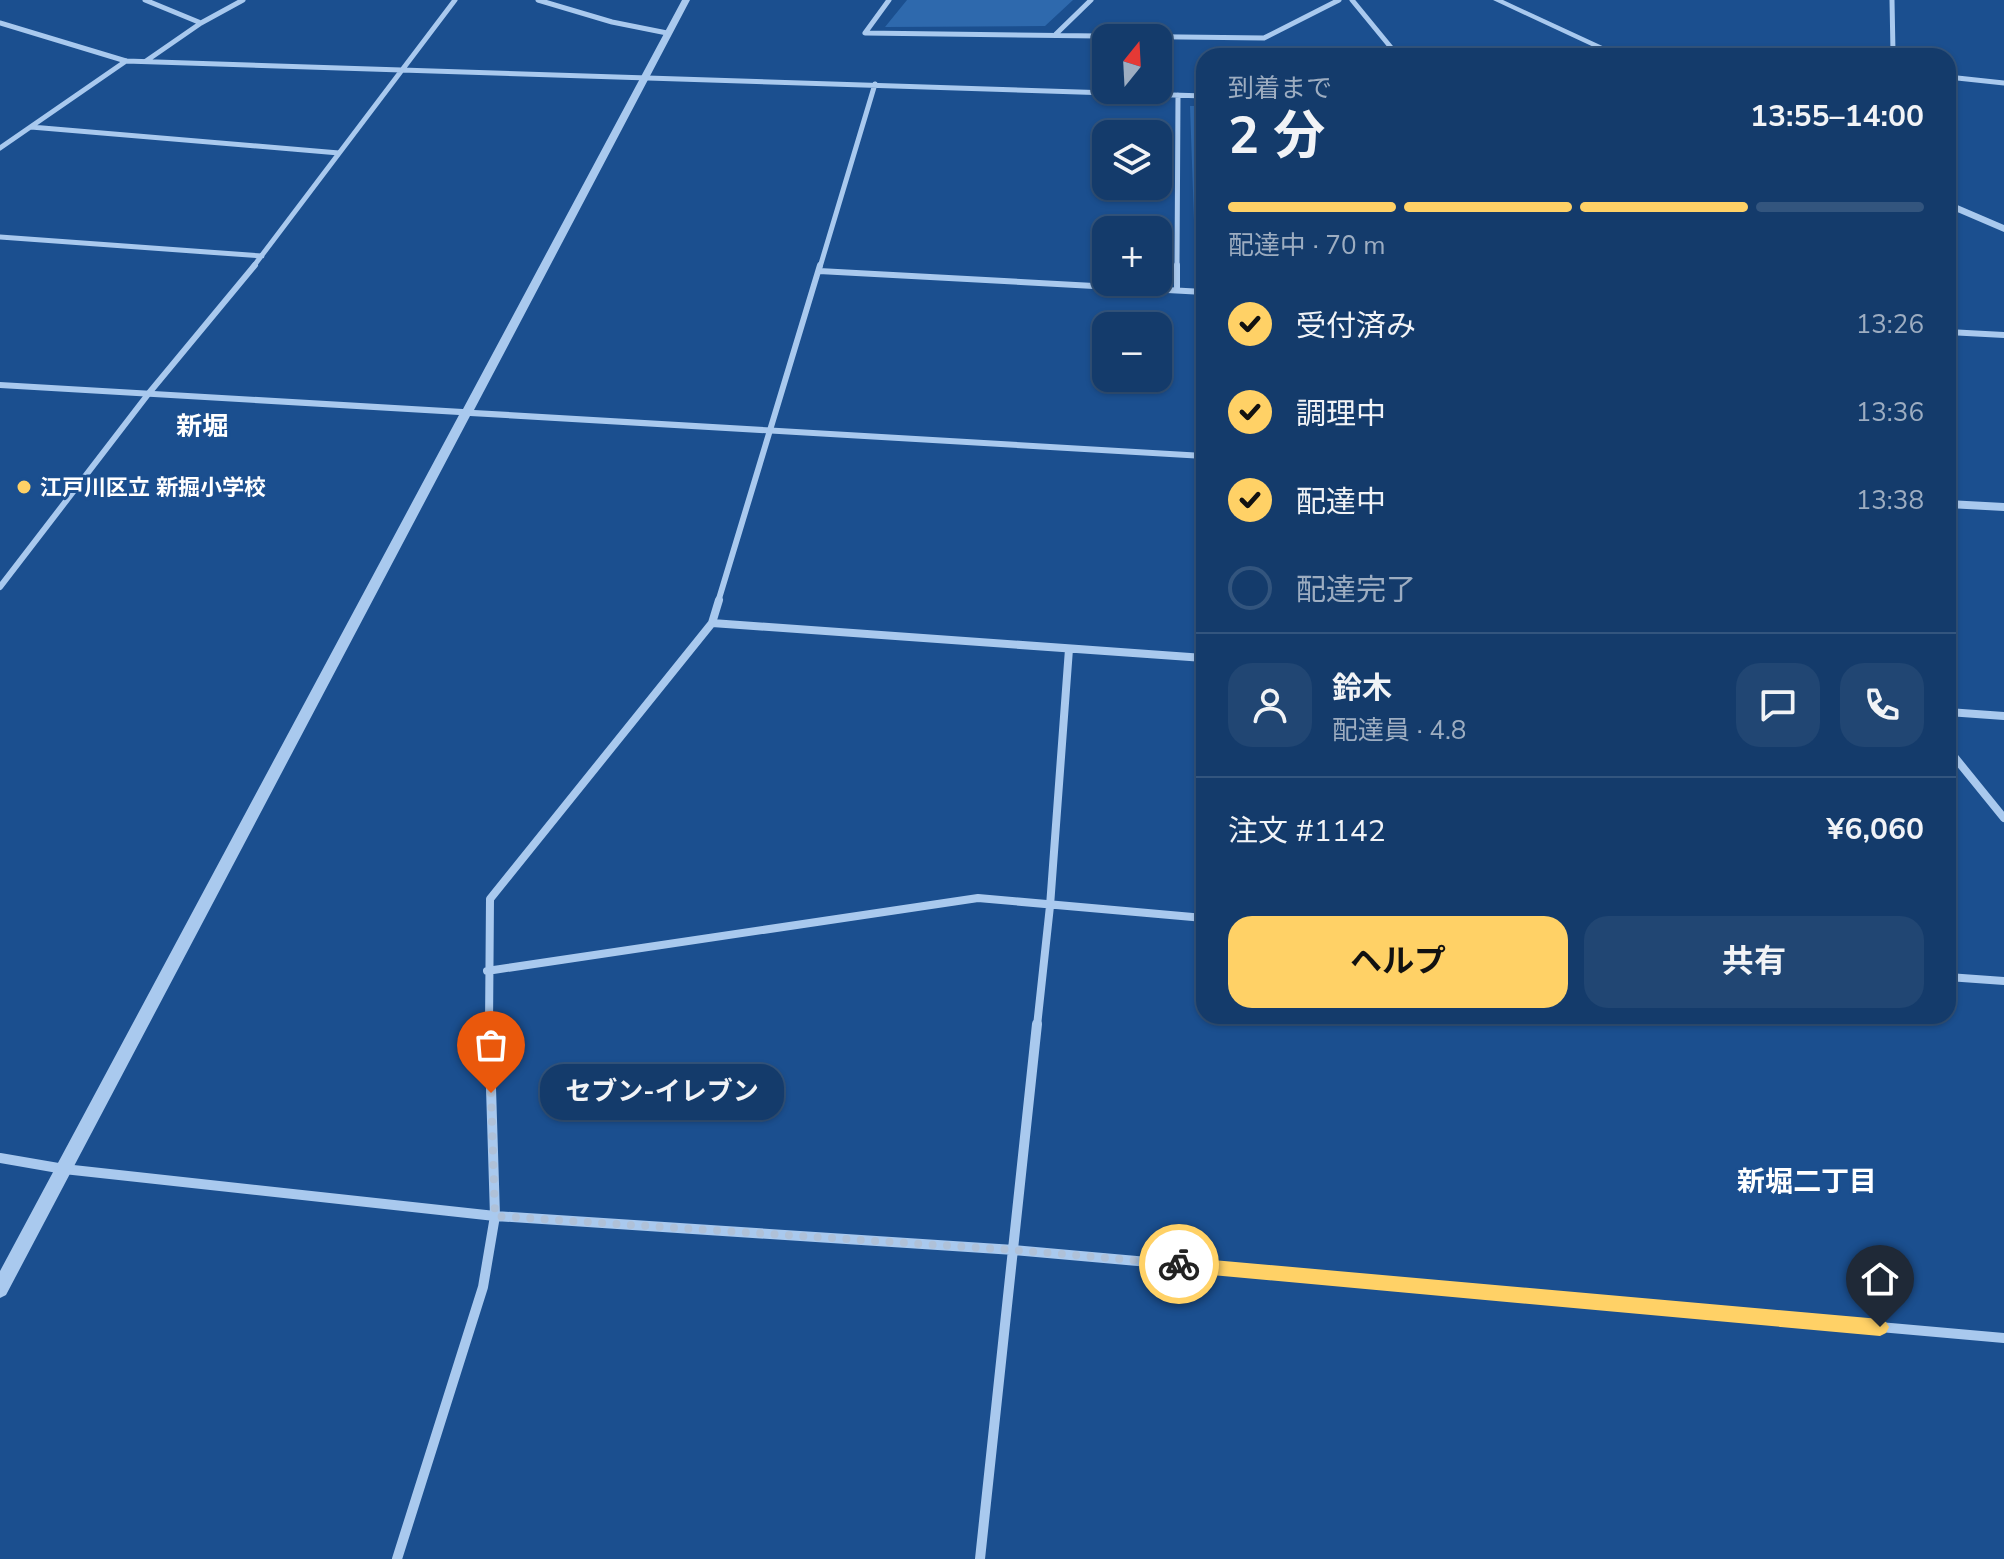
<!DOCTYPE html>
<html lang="ja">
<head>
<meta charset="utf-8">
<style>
	body { margin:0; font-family:"Nunito Sans","Noto Sans JP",sans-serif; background:#214673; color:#f1f3f6; height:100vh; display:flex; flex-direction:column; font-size:30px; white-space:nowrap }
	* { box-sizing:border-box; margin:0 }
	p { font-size:26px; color:#9dadc1 }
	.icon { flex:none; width:44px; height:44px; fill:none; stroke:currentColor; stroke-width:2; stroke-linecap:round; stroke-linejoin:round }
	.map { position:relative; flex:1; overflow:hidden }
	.panel { position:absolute; left:1196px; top:48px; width:760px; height:976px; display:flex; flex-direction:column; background:#143b6b; border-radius:24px; box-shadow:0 2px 6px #0004,0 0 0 2px #33557e }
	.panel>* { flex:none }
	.needle { width:52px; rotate:18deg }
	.fabs { position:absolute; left:1092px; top:24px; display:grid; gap:16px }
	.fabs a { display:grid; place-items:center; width:80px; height:80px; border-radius:16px; background:#143b6b; box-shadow:0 2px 6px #0004,0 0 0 2px #33557e; font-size:40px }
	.pin { position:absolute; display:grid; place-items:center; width:68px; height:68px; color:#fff; margin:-82px -34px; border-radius:50% 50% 50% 0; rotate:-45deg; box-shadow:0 0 8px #0007 }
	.pin .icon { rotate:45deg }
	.courier { position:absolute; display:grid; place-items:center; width:80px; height:80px; margin:-40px; border:6px solid #ffd166; border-radius:50%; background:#fff; color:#222; box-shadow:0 2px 10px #0007 }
	.bubble { position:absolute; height:56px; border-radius:24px; background:#143b6b; box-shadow:0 2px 6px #0004,0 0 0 2px #33557e; font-size:26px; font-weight:700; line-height:56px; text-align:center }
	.summary em { font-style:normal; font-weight:700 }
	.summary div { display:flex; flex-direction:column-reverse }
	.summary { display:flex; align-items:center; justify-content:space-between; height:136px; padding:0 32px }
	h1 { font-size:52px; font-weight:700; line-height:60px }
	.bar { display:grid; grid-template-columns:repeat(4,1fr); gap:12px 8px; align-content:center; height:96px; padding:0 32px }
	.bar i { height:10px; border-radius:6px; background:#33557e }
	.bar .on { background:#ffd166 }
	.bar p { grid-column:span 4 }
	.line { display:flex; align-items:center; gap:20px; padding:0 32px; border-top:2px solid #33557e }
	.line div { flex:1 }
	.round { display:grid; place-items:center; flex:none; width:84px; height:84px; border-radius:24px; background:#214673 }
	ol { padding:0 32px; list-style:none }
	li { display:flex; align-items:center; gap:24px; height:88px }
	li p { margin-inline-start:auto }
	li .icon { padding:8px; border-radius:50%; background:#ffd166; color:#111; stroke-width:4 }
	li:last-child { color:#9dadc1 }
	li i { width:44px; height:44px; border:4px solid #33557e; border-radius:50% }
	.cta { display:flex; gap:16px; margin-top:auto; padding:16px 32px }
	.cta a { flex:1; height:92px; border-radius:24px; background:#ffd166; color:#111; font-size:32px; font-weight:700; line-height:92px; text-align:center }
	.cta a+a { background:#214673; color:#f1f3f6 }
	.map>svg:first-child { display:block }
	.green { fill:#2e69ad }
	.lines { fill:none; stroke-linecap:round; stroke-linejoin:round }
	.minor-far3 { stroke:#a9c9ee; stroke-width:5 }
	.minor-far2 { stroke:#a9c9ee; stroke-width:6 }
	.minor-far1 { stroke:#a9c9ee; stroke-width:8 }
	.minor { stroke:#a9c9ee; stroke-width:10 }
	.tertiary { fill:#a9c9ee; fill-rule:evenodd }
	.route { fill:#ffd166 }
	.done { stroke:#afc1d8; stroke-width:8; stroke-dasharray:0 14.4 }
	.poi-dot { fill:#ffd166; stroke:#1b4f8f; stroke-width:3 }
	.labels { text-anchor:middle; stroke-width:6; stroke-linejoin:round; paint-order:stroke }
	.poi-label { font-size:22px; font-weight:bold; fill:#fff; stroke:#1b4f8f; text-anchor:start }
	.quarter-label { font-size:26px; font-weight:bold; fill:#fff; stroke:#1b4f8f }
	.near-neighbourhood-label { font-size:28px; font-weight:bold; fill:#fff; stroke:#1b4f8f }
</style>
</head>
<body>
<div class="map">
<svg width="2004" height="1559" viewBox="0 0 2004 1559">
	<rect width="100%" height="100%" fill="#1b4f8f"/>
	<path class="green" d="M907 0H1073L1045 26 885 27Z
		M1190 106H1204V278L1196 277Z"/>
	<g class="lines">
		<path class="minor-far3" d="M145 0 201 23
			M538 0 612 22 667 33
			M889 0 865 33 1264 38 1339 0
			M1352 0 1398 56
			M0 23 126 61 1204 96
			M1056 34 1091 0
			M1889 56 1893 52 1892 0
			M146 61 201 23 243 0
			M1948 77 2004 83
			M31 127 339 153
			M0 148 126 61
			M0 237 262 256
			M253 267 455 0
			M820 267 875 84
			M1177 267 1178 95"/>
		<path class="minor-far2" d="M819 271 1204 292
			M1177 290V265
			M1948 332 2004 335
			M0 587 149 393 255 265
			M718 602 820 265"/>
		<path class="minor-far1" d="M712 623 1204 658
			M1948 712 2004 716
			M1948 749 2004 818
			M487 971 978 898 1204 918
			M1948 977 2004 981
			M489 1026 490 899 712 623 719 600
			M1037 1026 1050 906 1069 649"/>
		<path class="minor" d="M0 1158 64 1169 495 1216 1014 1250 2004 1338
			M397 1559 483 1287 495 1216 489 1024
			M980 1559 1037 1024"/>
		<path class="tertiary" d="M682 0H690L474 410 1204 453V459L470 416 6 1295 0 1298V1271L459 415 0 388V382L463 409Z
			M1493 0H1503L1624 56H1613Z
			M1948 201 2004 225V232L1948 208Z
			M1948 500 2004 503V511L1948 508Z"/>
	</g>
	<path class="route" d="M1179 1257 1880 1319 1886 1322 1889 1327 1886 1333 1880 1336 1179 1272 1171 1264Z"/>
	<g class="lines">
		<path class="done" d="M491 1093 495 1216 1014 1250 1179 1264"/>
	</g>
	<circle class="poi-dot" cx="24" cy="487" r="8"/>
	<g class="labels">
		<g class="poi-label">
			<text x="40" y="495">江戸川区立 新掘小学校</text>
		</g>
		<g class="quarter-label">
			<text x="202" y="435">新堀</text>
		</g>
		<g class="near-neighbourhood-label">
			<text x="1807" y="1191">新堀二丁目</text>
		</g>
	</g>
</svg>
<div class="fabs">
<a><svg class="needle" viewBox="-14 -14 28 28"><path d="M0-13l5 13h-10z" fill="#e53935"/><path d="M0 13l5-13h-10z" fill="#9dadc1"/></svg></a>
<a><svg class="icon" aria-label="layers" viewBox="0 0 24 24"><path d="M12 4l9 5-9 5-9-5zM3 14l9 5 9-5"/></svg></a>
<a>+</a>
<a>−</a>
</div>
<div class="pin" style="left:491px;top:1093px;background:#ea580c"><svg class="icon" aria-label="bag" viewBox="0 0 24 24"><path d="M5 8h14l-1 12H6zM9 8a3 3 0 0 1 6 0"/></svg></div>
<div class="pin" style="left:1880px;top:1327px;background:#1f2937"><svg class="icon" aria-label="home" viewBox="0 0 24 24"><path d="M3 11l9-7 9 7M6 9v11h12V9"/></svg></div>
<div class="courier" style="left:1179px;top:1264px"><svg class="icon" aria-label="bike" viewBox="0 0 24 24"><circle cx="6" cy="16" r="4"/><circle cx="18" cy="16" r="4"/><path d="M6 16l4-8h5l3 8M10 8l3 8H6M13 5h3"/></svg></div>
<div class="bubble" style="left:540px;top:1064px;width:244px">セブン-イレブン</div>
<section class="panel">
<div class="summary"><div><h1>2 分</h1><p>到着まで</p></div><em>13:55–14:00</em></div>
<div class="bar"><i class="on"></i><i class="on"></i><i class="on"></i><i></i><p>配達中 · 70 m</p></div>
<ol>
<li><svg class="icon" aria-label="check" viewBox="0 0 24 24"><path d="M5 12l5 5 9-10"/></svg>受付済み<p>13:26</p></li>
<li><svg class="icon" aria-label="check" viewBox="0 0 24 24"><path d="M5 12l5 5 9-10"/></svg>調理中<p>13:36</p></li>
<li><svg class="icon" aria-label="check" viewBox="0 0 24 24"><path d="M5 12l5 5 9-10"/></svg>配達中<p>13:38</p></li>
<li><i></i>配達完了</li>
</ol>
<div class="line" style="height:144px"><a class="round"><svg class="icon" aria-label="person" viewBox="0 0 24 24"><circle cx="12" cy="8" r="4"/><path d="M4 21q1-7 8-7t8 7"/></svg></a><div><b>鈴木</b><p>配達員 · 4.8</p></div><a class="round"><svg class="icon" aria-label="chat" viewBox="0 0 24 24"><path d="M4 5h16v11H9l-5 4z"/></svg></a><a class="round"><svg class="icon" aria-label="phone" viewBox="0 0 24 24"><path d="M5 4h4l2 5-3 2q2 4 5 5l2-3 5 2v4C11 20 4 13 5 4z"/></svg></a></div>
<div class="line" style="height:104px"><div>注文 #1142</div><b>¥6,060</b></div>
<div class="cta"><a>ヘルプ</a><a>共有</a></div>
</section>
</div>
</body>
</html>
